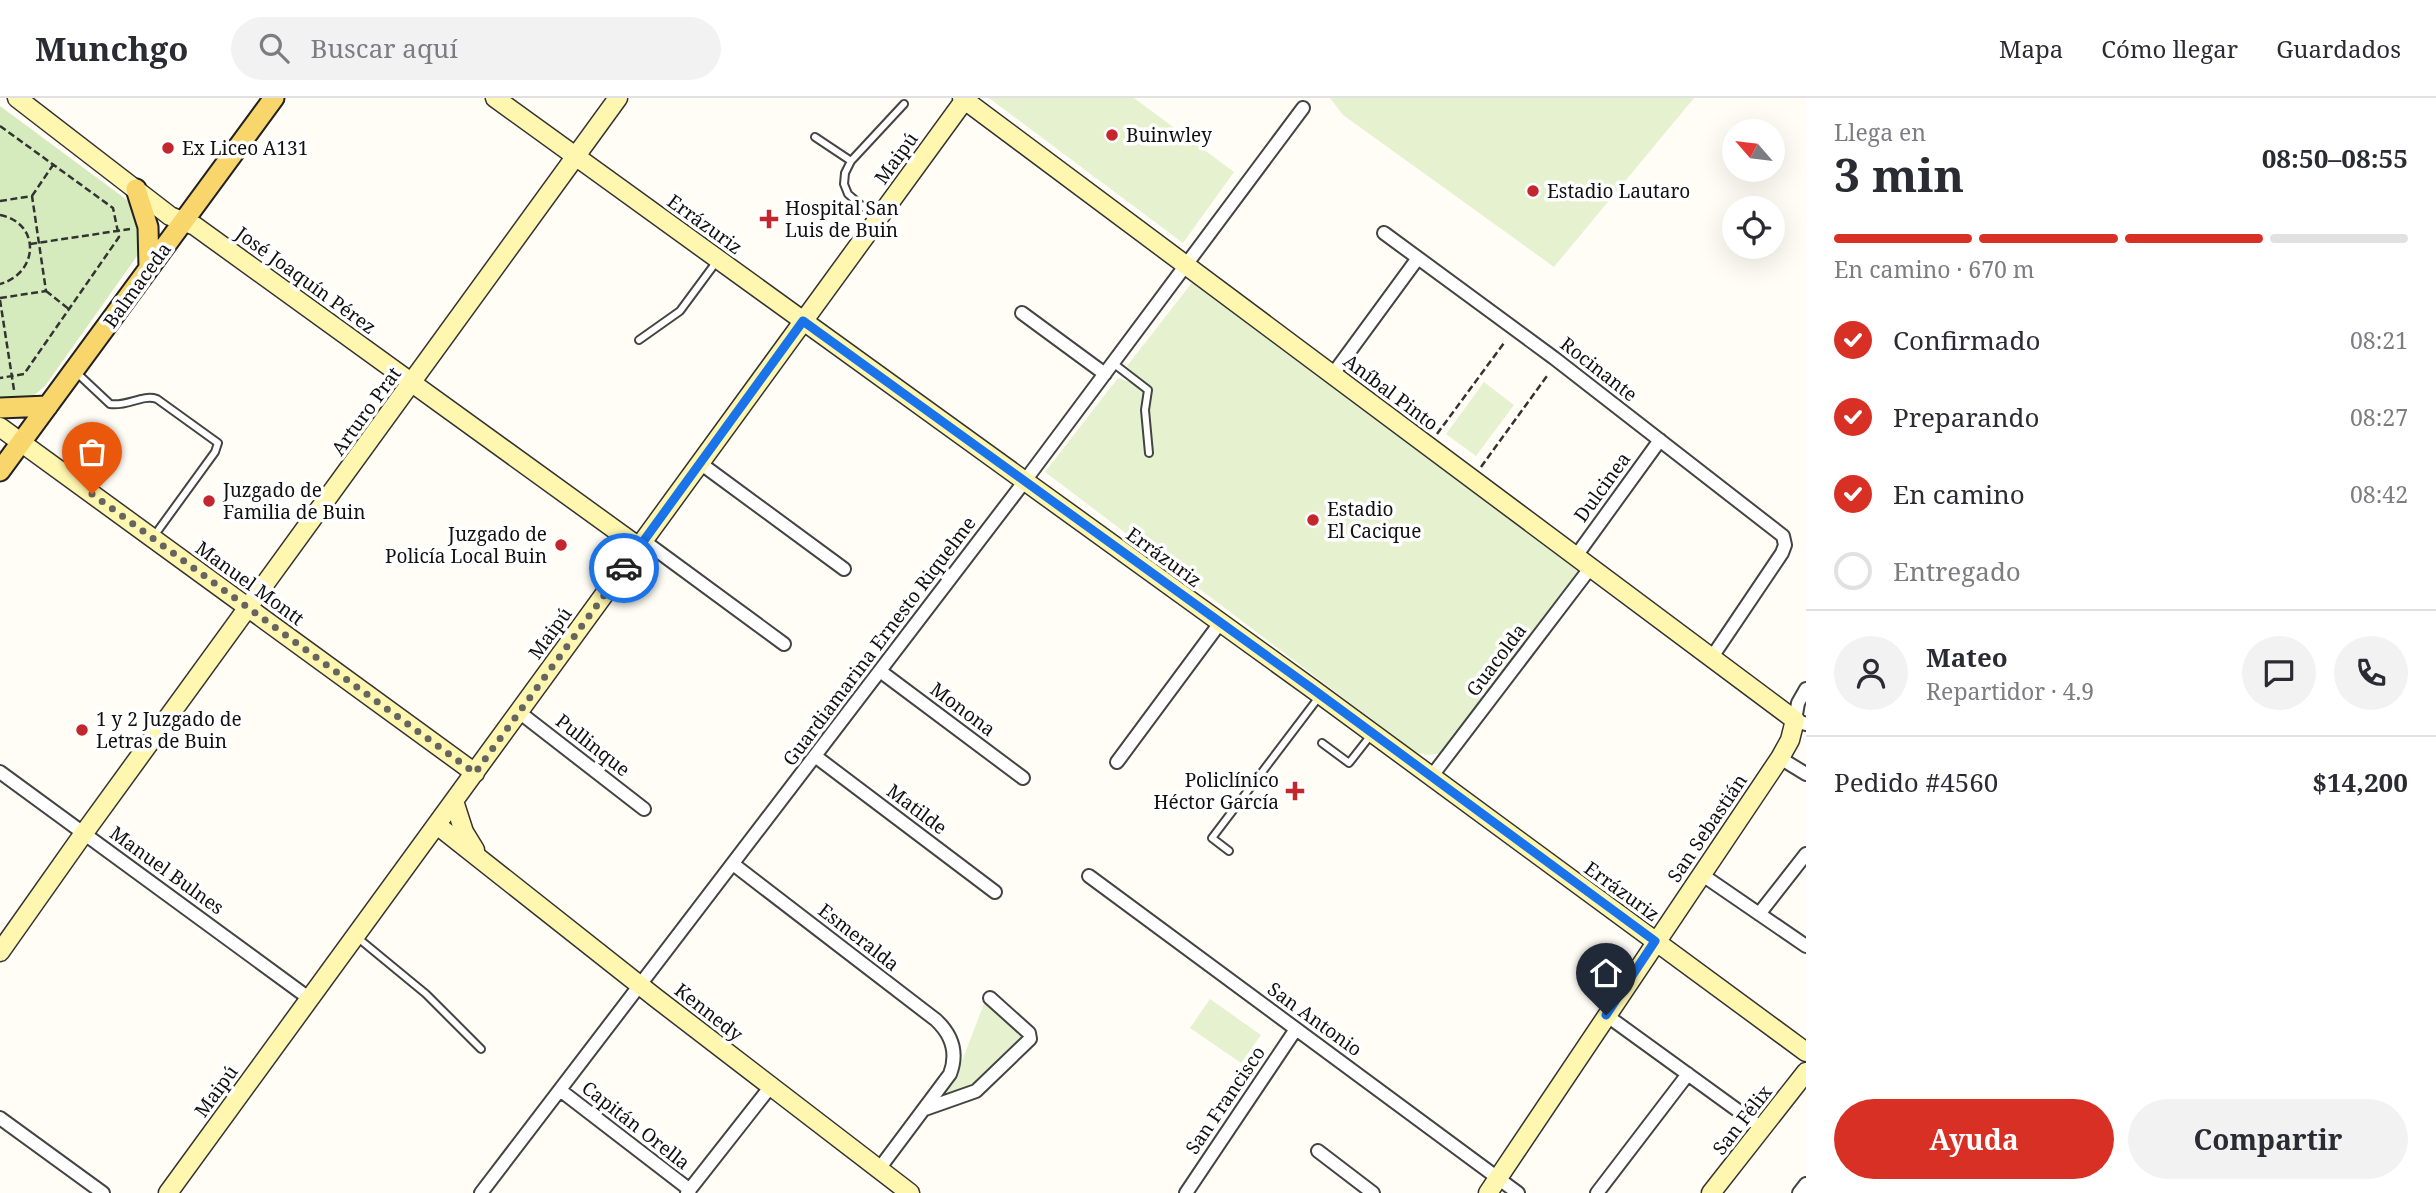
<!DOCTYPE html>
<html lang="es">
<head>
<meta charset="utf-8">
<style>
	body { margin:0; font-family:"Noto Serif",serif; background:#f2f2f3; color:#2b2b33; height:100vh; display:flex; flex-direction:column; font-size:26px; white-space:nowrap }
	* { box-sizing:border-box; margin:0 }
	p { font-size:23px; color:#7c7c81 }
	.icon { flex:none; width:38px; height:38px; fill:none; stroke:currentColor; stroke-width:2; stroke-linecap:round; stroke-linejoin:round }
	.map { position:relative; flex:1; overflow:hidden }
	.side { display:flex; flex-direction:column; background:#fff; width:630px }
	.side>* { flex:none }
	.needle { width:46px; rotate:298deg }
	.controls { position:absolute; left:1722px; top:21px; display:grid; gap:14px }
	.controls a { display:grid; place-items:center; width:63px; height:63px; border-radius:50%; background:#fff; box-shadow:0 7px 28px #0002; font-size:35px }
	.pin { position:absolute; display:grid; place-items:center; width:60px; height:60px; color:#fff; margin:-72px -30px; border-radius:50% 50% 50% 0; rotate:-45deg; box-shadow:0 0 7px #0007 }
	.pin .icon { rotate:45deg }
	.courier { position:absolute; display:grid; place-items:center; width:70px; height:70px; margin:-35px; border:5px solid #1a73e8; border-radius:50%; background:#fff; color:#222; box-shadow:0 2px 9px #0007 }
	.summary em { font-style:normal; font-weight:700 }
	.summary div { display:flex; flex-direction:column-reverse }
	.summary { display:flex; align-items:center; justify-content:space-between; height:119px; padding:0 28px }
	h1 { font-size:46px; font-weight:700; line-height:52px }
	.bar { display:grid; grid-template-columns:repeat(4,1fr); gap:10px 7px; align-content:center; height:84px; padding:0 28px }
	.bar i { height:9px; border-radius:5px; background:#e1e1e2 }
	.bar .on { background:#d93025 }
	.bar p { grid-column:span 4 }
	.line { display:flex; align-items:center; gap:18px; padding:0 28px; border-top:2px solid #e1e1e2 }
	.line div { flex:1 }
	.round { display:grid; place-items:center; flex:none; width:74px; height:74px; border-radius:37px; background:#f2f2f3 }
	ol { padding:0 28px; list-style:none }
	li { display:flex; align-items:center; gap:21px; height:77px }
	li p { margin-inline-start:auto }
	li .icon { padding:7px; border-radius:50%; background:#d93025; color:#fff; stroke-width:4 }
	li:last-child { color:#7c7c81 }
	li i { width:38px; height:38px; border:4px solid #e1e1e2; border-radius:50% }
	.primary-button { display:flex; gap:14px; margin-top:auto; padding:14px 28px }
	.primary-button a { flex:1; height:80px; border-radius:42px; background:#d93025; color:#fff; font-size:28px; font-weight:700; line-height:80px; text-align:center }
	.primary-button a+a { background:#f2f2f3; color:#2b2b33 }
	header { display:flex; align-items:center; gap:42px; box-sizing:border-box; height:98px; padding:0 35px; background:#fff; border-bottom:2px solid #e1e1e2 }
	header strong { font-size:33px }
	nav { display:flex; gap:38px; margin-inline-start:auto; font-size:24px }
	.search { width:490px; height:63px; background:#f2f2f3; display:flex; align-items:center; gap:18px; box-sizing:border-box; padding:0 24px; border-radius:38px; color:#7c7c81; font-size:26px }
	main { display:flex; flex:1; min-height:0 }
	.map>svg:first-child { display:block }
	.green { fill:#d5ebbd }
	.pitch { fill:#e6f2cf }
	.lines { fill:none; stroke-linecap:round; stroke-linejoin:round }
	.lane-casing { stroke:#444; stroke-width:10 }
	.street-casing { stroke:#444; stroke-width:16 }
	.secondary-casing { stroke:#333; stroke-width:21 }
	.primary-casing { stroke:#222; stroke-width:23 }
	.path { stroke:#333; stroke-width:2.5; stroke-dasharray:7 3.5; stroke-linecap:butt }
	.lane { stroke:#fff; stroke-width:6 }
	.street { stroke:#fff; stroke-width:12 }
	.secondary { stroke:#fff6b0; stroke-width:18 }
	.primary { stroke:#f9d66b; stroke-width:19 }
	.done { stroke:#646461; stroke-width:7; stroke-dasharray:0 12.6 }
	.route { stroke:#1a73e8; stroke-width:9 }
	.poi-dot { fill:#c4262e; stroke:#fff; stroke-width:2.5 }
	.labels { text-anchor:middle; stroke-width:7; stroke-linejoin:round; paint-order:stroke }
	.poi-label { font-size:19px; fill:#111; stroke:#fff; text-anchor:start }
	.street-label { font-size:19px; fill:#111; stroke:#fff }
</style>
</head>
<body>
<header>
<strong>Munchgo</strong>
<div class="search"><svg class="icon" aria-label="search" viewBox="0 0 24 24"><circle cx="10" cy="10" r="6"/><path d="M15 15l6 6"/></svg>Buscar aquí</div>
<nav><a>Mapa</a><a>Cómo llegar</a><a>Guardados</a></nav>
</header>
<main>
<div class="map">
<svg width="1806" height="1095" viewBox="0 0 1806 1095">
	<rect width="100%" height="100%" fill="#fffdf5"/>
	<path class="green" d="M0 8 131 105C138 118 142 144 137 158L45 288 33 298 0 304Z"/>
	<path class="pitch" d="M989 0H1134L1234 74 1183 145Z
		M1330 0H1694L1554 169 1343 17Z
		M1194 182 1582 471 1442 655 1429 657 1415 654 1045 374 1118 280 1129 284 1135 276 1127 268Z
		M1484 284 1514 307 1476 358 1446 336Z
		M986 900 1027 938 969 991 942 999 959 971Z
		M1210 901 1261 937 1241 965 1190 930Z"/>
	<g class="lines">
		<defs>
			<path id="lane" d="M815 39 851 63
				M876 120 848 96 844 86 845 75 851 63 904 6
				M639 242 680 213 717 163
				M1113 265 1148 292 1145 312 1149 355
				M77 275 110 306C127 309 142 296 157 301L218 345 215 354 154 438
				M1322 645 1349 665 1371 637
				M1229 753 1212 740 1319 599
				M358 840 426 896 481 951"/>
			<path id="street" d="M1384 135 1554 260 1783 438 1785 447 1782 455 1712 559
				M1022 215 1105 276
				M1333 276 1418 160
				M700 365 844 471
				M644 443 784 546
				M1576 458 1660 342
				M880 573 1023 680
				M1806 591 1798 605 1795 622 1806 626
				M519 614 644 711
				M815 658 995 794
				M1780 660 1806 676
				M1117 664 1220 525
				M0 674 310 901
				M1431 679 1591 469
				M733 766 936 922C952 937 958 955 950 976L879 1071
				M1701 776 1806 848
				M1089 778 1518 1095
				M1759 816 1806 756
				M1606 917 1762 1030
				M560 992 690 1092
				M925 1011 976 993 1030 941 1029 935 990 900
				M0 1020 103 1095
				M1318 1053 1373 1095
				M481 1095 1024 384 1303 10
				M687 1095 771 988
				M1186 1095 1296 931
				M1597 1095 1688 976
				M1799 1095 1806 1086"/>
			<path id="secondary" d="M17 0 170 118 195 128 639 449
				M495 0 1314 592 1806 954
				M962 0 1795 622 1790 642 1780 660 1488 1095
				M0 329 475 675
				M454 703 464 734 475 752
				M437 727 656 900 910 1095
				M0 854 84 735 618 0
				M168 1095 966 0
				M1711 1095 1806 974"/>
			<path id="primary" d="M136 91 148 129 149 170
				M0 310 48 308
				M0 373 274 0"/>
		</defs>
		<use href="#lane" class="lane-casing"/>
		<use href="#street" class="street-casing"/>
		<use href="#secondary" class="secondary-casing"/>
		<use href="#primary" class="primary-casing"/>
		<path class="path" d="M0 28 113 110 119 139 24 276 0 280
			M32 98 53 67
			M0 103 32 98 46 193 0 200
			M0 117C41 125 39 175 0 186
			M30 146 130 131
			M46 193 70 212
			M0 202 14 292
			M1437 336 1504 245
			M1481 369 1547 278"/>
		<use href="#lane" class="lane"/>
		<use href="#street" class="street"/>
		<use href="#secondary" class="secondary"/>
		<use href="#primary" class="primary"/>
	</g>
	<g class="lines">
		<path class="done" d="M92 396 475 675 624 470"/>
		<path class="route" d="M624 470 803 223 1314 592 1655 843 1606 917"/>
	</g>
	<g class="poi-dot">
		<circle cx="1112" cy="37" r="7"/>
		<circle cx="168" cy="50" r="7"/>
		<circle cx="1533" cy="93" r="7"/>
		<path d="M765.5 110.5h7v7h7v7h-7v7h-7v-7h-7v-7h7z"/>
		<circle cx="209" cy="403" r="7"/>
		<circle cx="1313" cy="422" r="7"/>
		<circle cx="561" cy="447" r="7"/>
		<circle cx="82" cy="632" r="7"/>
		<path d="M1291.5 682.5h7v7h7v7h-7v7h-7v-7h-7v-7h7z"/>
	</g>
	<g class="labels">
		<g class="poi-label">
			<text x="1126" y="44">Buinwley</text>
			<text x="182" y="57">Ex Liceo A131</text>
			<text x="1547" y="100">Estadio Lautaro</text>
			<text x="785" y="117">Hospital San<tspan x="785" dy="22">Luis de Buin</tspan></text>
			<text x="223" y="399">Juzgado de<tspan x="223" dy="22">Familia de Buin</tspan></text>
			<text x="1327" y="418">Estadio<tspan x="1327" dy="22">El Cacique</tspan></text>
			<text x="547" y="443" text-anchor="end">Juzgado de<tspan x="547" dy="22">Policía Local Buin</tspan></text>
			<text x="96" y="628">1 y 2 Juzgado de<tspan x="96" dy="22">Letras de Buin</tspan></text>
			<text x="1279" y="689" text-anchor="end">Policlínico<tspan x="1279" dy="22">Héctor García</tspan></text>
		</g>
		<g class="street-label">
			<text transform="translate(896 60) rotate(-54)" y="7">Maipú</text>
			<text transform="translate(705 126) rotate(36)" y="7">Errázuriz</text>
			<text transform="translate(306 182) rotate(36)" y="7">José Joaquín Pérez</text>
			<text transform="translate(137 187) rotate(-54)" y="7">Balmaceda</text>
			<text transform="translate(1599 271) rotate(38)" y="7">Rocinante</text>
			<text transform="translate(1391 294) rotate(37)" y="7">Aníbal Pinto</text>
			<text transform="translate(366 313) rotate(-54)" y="7">Arturo Prat</text>
			<text transform="translate(1602 389) rotate(-54)" y="7">Dulcinea</text>
			<text transform="translate(1164 459) rotate(36)" y="7">Errázuriz</text>
			<text transform="translate(250 485) rotate(36)" y="7">Manuel Montt</text>
			<text transform="translate(550 535) rotate(-54)" y="7">Maipú</text>
			<text transform="translate(879 543) rotate(-53)" y="7">Guardiamarina Ernesto Riquelme</text>
			<text transform="translate(1496 562) rotate(-53)" y="7">Guacolda</text>
			<text transform="translate(963 611) rotate(37)" y="7">Monona</text>
			<text transform="translate(593 647) rotate(38)" y="7">Pullinque</text>
			<text transform="translate(917 711) rotate(37)" y="7">Matilde</text>
			<text transform="translate(1707 730) rotate(-56)" y="7">San Sebastián</text>
			<text transform="translate(167 772) rotate(36)" y="7">Manuel Bulnes</text>
			<text transform="translate(1622 793) rotate(36)" y="7">Errázuriz</text>
			<text transform="translate(859 839) rotate(38)" y="7">Esmeralda</text>
			<text transform="translate(709 914) rotate(38)" y="7">Kennedy</text>
			<text transform="translate(1315 921) rotate(36)" y="7">San Antonio</text>
			<text transform="translate(216 993) rotate(-54)" y="7">Maipú</text>
			<text transform="translate(1225 1002) rotate(-56)" y="7">San Francisco</text>
			<text transform="translate(1742 1022) rotate(-52)" y="7">San Félix</text>
			<text transform="translate(636 1027) rotate(38)" y="7">Capitán Orella</text>
		</g>
	</g>
</svg>
<div class="controls">
<a><svg class="needle" viewBox="-14 -14 28 28"><path d="M0-13l5 13h-10z" fill="#e53935"/><path d="M0 13l5-13h-10z" fill="#7c7c81"/></svg></a>
<a><svg class="icon" aria-label="locate" viewBox="0 0 24 24"><circle cx="12" cy="12" r="6"/><path d="M12 2v4M12 18v4M2 12h4M18 12h4"/></svg></a>
</div>
<div class="pin" style="left:92px;top:396px;background:#ea580c"><svg class="icon" aria-label="bag" viewBox="0 0 24 24"><path d="M5 8h14l-1 12H6zM9 8a3 3 0 0 1 6 0"/></svg></div>
<div class="pin" style="left:1606px;top:917px;background:#1f2937"><svg class="icon" aria-label="home" viewBox="0 0 24 24"><path d="M3 11l9-7 9 7M6 9v11h12V9"/></svg></div>
<div class="courier" style="left:624px;top:470px"><svg class="icon" aria-label="car" viewBox="0 0 24 24"><path d="M5 17H2v-5l4-1 3-4h7l3 4 3 1v5h-3M9 17h6M6 11h13"/><circle cx="7" cy="17" r="2"/><circle cx="17" cy="17" r="2"/></svg></div>
</div>
<section class="side">
<div class="summary"><div><h1>3 min</h1><p>Llega en</p></div><em>08:50–08:55</em></div>
<div class="bar"><i class="on"></i><i class="on"></i><i class="on"></i><i></i><p>En camino · 670 m</p></div>
<ol>
<li><svg class="icon" aria-label="check" viewBox="0 0 24 24"><path d="M5 12l5 5 9-10"/></svg>Confirmado<p>08:21</p></li>
<li><svg class="icon" aria-label="check" viewBox="0 0 24 24"><path d="M5 12l5 5 9-10"/></svg>Preparando<p>08:27</p></li>
<li><svg class="icon" aria-label="check" viewBox="0 0 24 24"><path d="M5 12l5 5 9-10"/></svg>En camino<p>08:42</p></li>
<li><i></i>Entregado</li>
</ol>
<div class="line" style="height:126px"><a class="round"><svg class="icon" aria-label="person" viewBox="0 0 24 24"><circle cx="12" cy="8" r="4"/><path d="M4 21q1-7 8-7t8 7"/></svg></a><div><b>Mateo</b><p>Repartidor · 4.9</p></div><a class="round"><svg class="icon" aria-label="chat" viewBox="0 0 24 24"><path d="M4 5h16v11H9l-5 4z"/></svg></a><a class="round"><svg class="icon" aria-label="phone" viewBox="0 0 24 24"><path d="M5 4h4l2 5-3 2q2 4 5 5l2-3 5 2v4C11 20 4 13 5 4z"/></svg></a></div>
<div class="line" style="height:91px"><div>Pedido #4560</div><b>$14,200</b></div>
<div class="primary-button"><a>Ayuda</a><a>Compartir</a></div>
</section>
</main>
</body>
</html>
